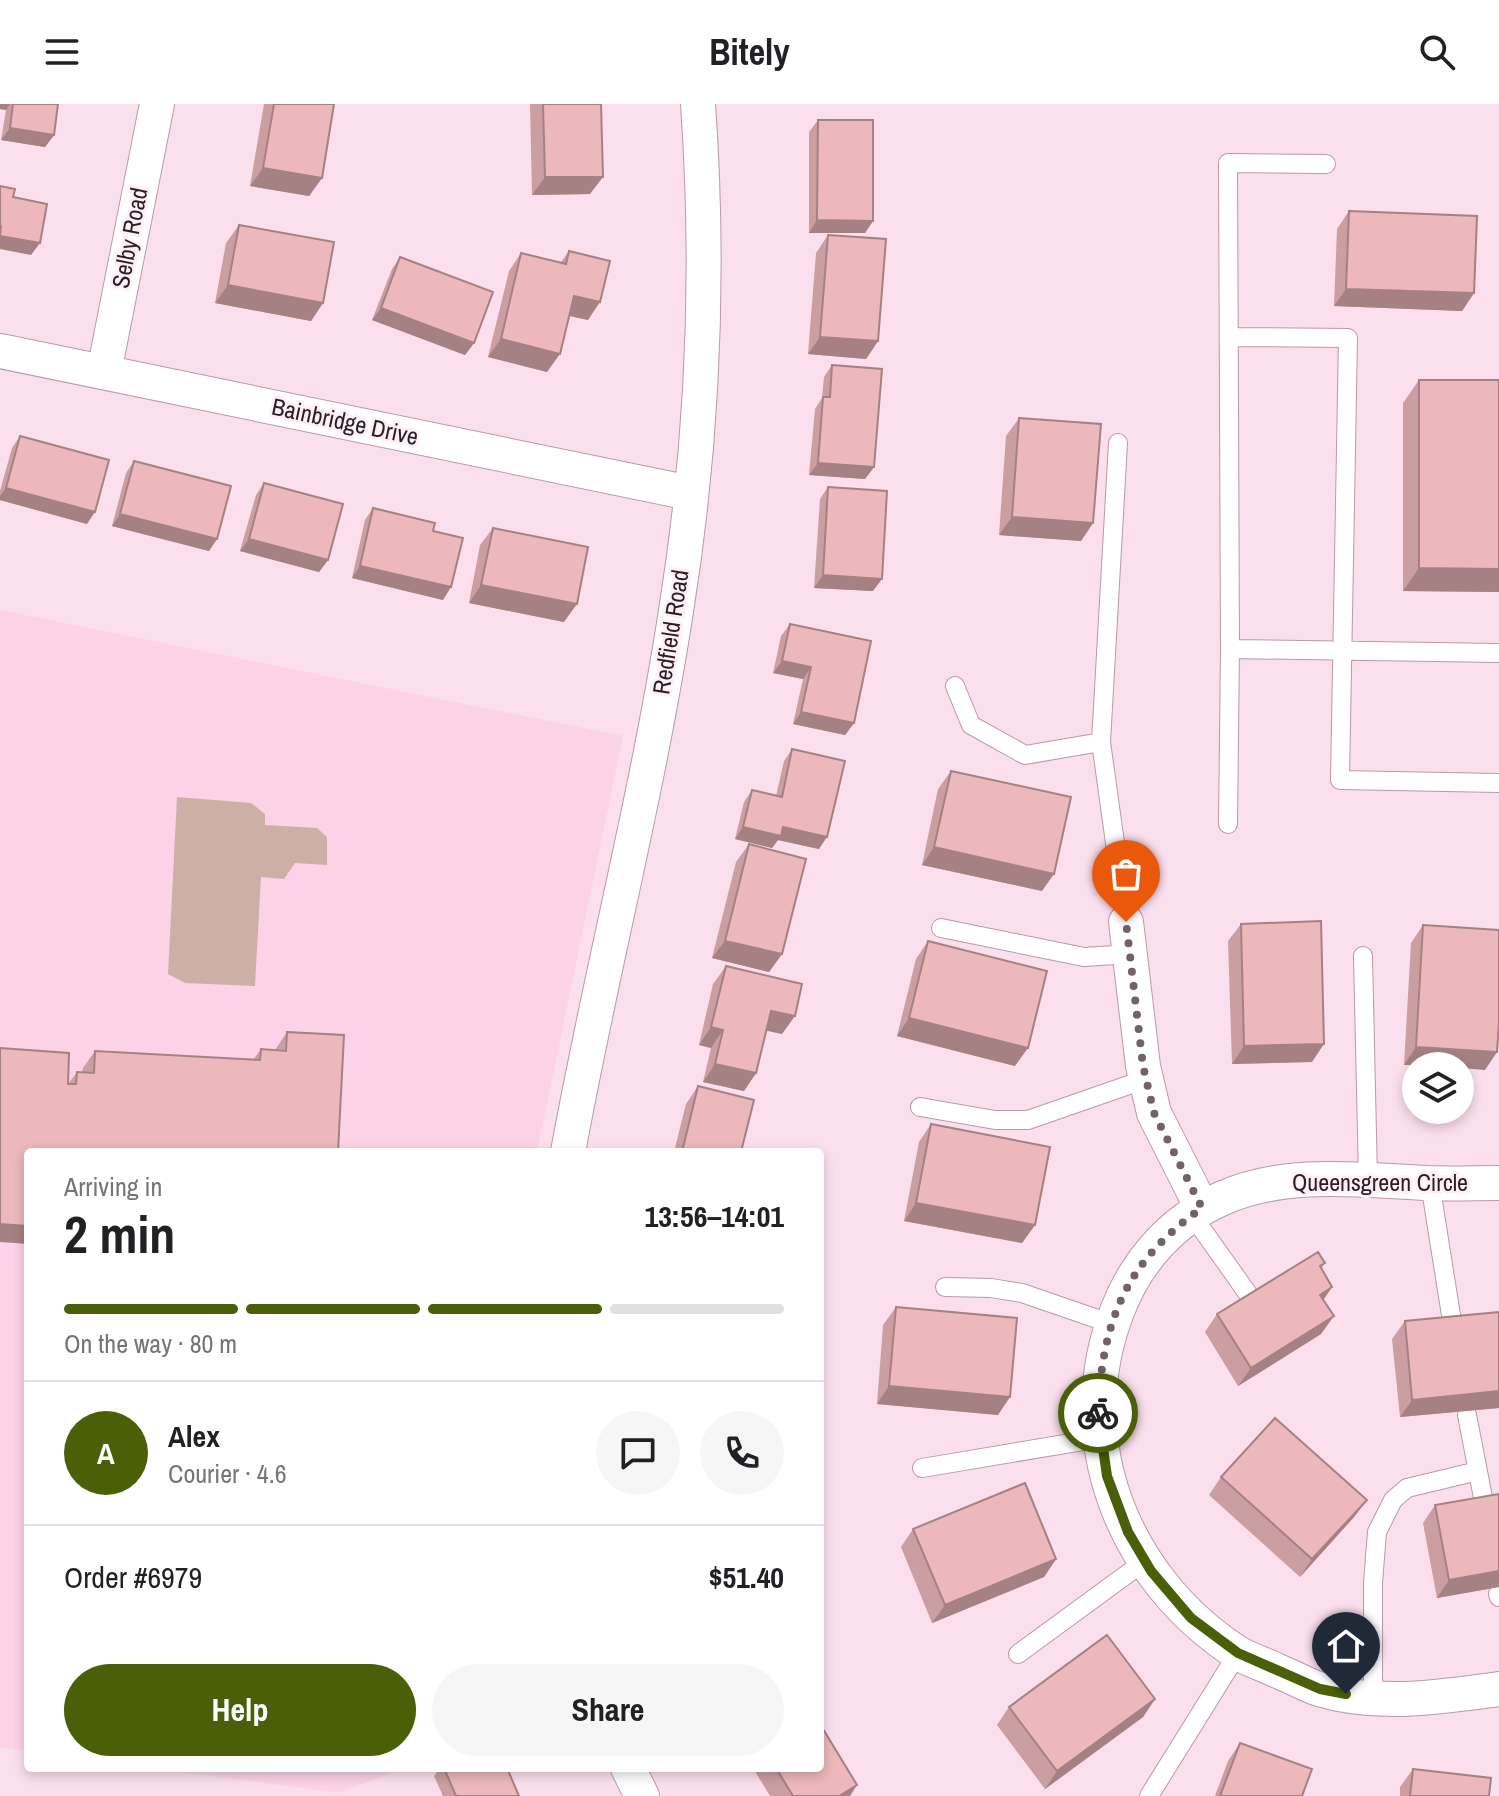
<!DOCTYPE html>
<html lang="en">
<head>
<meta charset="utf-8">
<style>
	body { margin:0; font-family:"Archivo Narrow",sans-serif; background:#f6f6f6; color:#202124; height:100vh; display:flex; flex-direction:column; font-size:30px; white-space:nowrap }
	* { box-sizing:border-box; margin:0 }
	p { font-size:26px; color:#757577 }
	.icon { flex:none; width:44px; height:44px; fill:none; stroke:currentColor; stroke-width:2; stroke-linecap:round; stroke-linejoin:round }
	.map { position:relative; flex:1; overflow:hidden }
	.drawer { position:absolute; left:24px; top:1044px; width:800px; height:624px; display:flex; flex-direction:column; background:#fff; border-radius:8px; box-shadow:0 4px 12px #0003 }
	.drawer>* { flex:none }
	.tools { position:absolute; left:1402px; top:948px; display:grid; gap:16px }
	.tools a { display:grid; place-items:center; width:72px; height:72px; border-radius:50%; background:#fff; box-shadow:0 4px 12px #0003; font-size:40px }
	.pin { position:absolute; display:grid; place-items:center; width:68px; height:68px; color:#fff; margin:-82px -34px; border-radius:50% 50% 50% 0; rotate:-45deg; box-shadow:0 0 8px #0007 }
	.pin .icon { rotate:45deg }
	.courier { position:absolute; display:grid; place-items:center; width:80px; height:80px; margin:-40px; border:6px solid #4a5f07; border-radius:50%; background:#fff; color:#222; box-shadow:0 2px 10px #0007 }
	.summary em { font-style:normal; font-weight:700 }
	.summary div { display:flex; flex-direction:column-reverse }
	.summary { display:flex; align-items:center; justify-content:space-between; height:136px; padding:0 40px }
	h1 { font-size:52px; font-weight:700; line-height:60px }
	.bar { display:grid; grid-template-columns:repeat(4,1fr); gap:12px 8px; align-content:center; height:96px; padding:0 40px }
	.bar i { height:10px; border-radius:6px; background:#e0e0e0 }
	.bar .selected { background:#4a5f07 }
	.bar p { grid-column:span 4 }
	.line { display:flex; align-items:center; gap:20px; padding:0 40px; border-top:2px solid #e0e0e0 }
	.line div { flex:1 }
	.round { display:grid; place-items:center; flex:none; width:84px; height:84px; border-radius:42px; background:#f6f6f6 }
	.cta { display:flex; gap:16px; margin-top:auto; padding:16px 40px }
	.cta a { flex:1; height:92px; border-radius:48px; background:#4a5f07; color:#fff; font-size:32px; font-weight:700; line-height:92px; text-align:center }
	.cta a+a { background:#f6f6f6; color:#202124 }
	header { display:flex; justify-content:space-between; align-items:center; height:104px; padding:0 40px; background:#fff; font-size:36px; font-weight:700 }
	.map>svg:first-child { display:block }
	.built { fill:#fcd2e7 }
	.green { fill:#cdb0a5 }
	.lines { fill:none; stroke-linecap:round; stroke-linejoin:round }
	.lane-casing { stroke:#ba99a9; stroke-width:20 }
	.street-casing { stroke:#ba99a9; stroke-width:36 }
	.lane { stroke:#fff; stroke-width:18 }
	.street { stroke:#fff; stroke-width:34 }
	.wall { fill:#cb9ea1 }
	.shaded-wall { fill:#a58183 }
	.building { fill:#ecb8bb; stroke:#a58183; stroke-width:2 }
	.done { stroke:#736169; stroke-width:8; stroke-dasharray:0 14.4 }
	.route { stroke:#4a5f07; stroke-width:10 }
	.labels { text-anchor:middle; stroke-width:6; stroke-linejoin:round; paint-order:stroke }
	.street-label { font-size:24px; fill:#2a1d23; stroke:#fff0f7 }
</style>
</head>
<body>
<header><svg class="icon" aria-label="menu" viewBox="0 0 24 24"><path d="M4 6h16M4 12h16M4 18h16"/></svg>Bitely<svg class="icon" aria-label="search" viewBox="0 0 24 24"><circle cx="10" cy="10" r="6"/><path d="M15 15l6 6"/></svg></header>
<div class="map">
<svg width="1499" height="1692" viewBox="0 0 1499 1692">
	<rect width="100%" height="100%" fill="#fbdfec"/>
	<path class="built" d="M0 506 623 632 537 1048H28V1647L0 1643Z
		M154 1664H404L338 1689Z"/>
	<path class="green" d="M177 693 251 699 265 710V721L317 724 327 733V761L295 759 284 775 261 773 255 882 185 879 168 870Z"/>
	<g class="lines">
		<defs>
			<path id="lane" d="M1229 233 1348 234 1340 676 1499 679
				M1118 339 1101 638 1126 818
				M1230 545 1499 549
				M955 582 971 621 1025 651 1101 638
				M1228 720 1230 545 1228 59 1326 60
				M941 824 1084 853 1130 850
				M1363 852 1368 1075
				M920 1003 995 1016H1028L1146 975
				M1430 1079 1454 1230
				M1192 1111 1253 1197
				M945 1183 991 1184 1022 1189 1112 1220
				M1467 1311 1486 1409
				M922 1364 1101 1334
				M1498 1490 1499 1493
				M1018 1550 1145 1457
				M1373 1594V1479L1377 1428 1393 1396 1407 1384 1478 1367
				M1149 1692 1238 1549"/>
			<path id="street" d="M0 247 690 389
				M104 268 157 0
				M1126 818 1143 962 1154 1009 1202 1104
				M568 1048C601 867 648 689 676 507 703 339 710 170 698 0
				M1499 1079C1475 1079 1450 1080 1426 1079 1359 1076 1287 1066 1223 1094 1174 1115 1137 1156 1118 1205 1067 1334 1122 1473 1236 1548 1249 1556 1266 1561 1280 1568 1293 1573 1306 1581 1319 1585 1377 1603 1440 1593 1499 1585
				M628 1664 642 1692"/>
		</defs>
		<use href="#lane" class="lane-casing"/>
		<use href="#street" class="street-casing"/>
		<use href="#lane" class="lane"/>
		<use href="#street" class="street"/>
	</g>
	<path class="wall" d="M0 0H58L54 31 45 43 1 36 6 6 0 5Z
		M264 0H334L322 74 309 92 250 82Z
		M530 0H601L590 90 532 91Z
		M818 16 873 117 865 129H809V28Z
		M1349 107 1474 189 1462 207 1334 202 1337 125Z
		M239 121 323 199 311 217 215 199 226 139Z
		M828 131 878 237 866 255 808 250 816 149Z
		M569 147 588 216 569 212 547 268 488 253 509 167 521 149 561 158Z
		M400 153 474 239 465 251 372 216 392 165Z
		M832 261 874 363 865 375 809 371 815 305 822 294 824 273Z
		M1419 276H1499V488L1403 487V299Z
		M1019 314 1093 419 1081 437 999 431 1006 332Z
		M20 332 87 420 0 396V387L12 344Z
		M134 357 217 435 209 447 112 422 126 369Z
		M264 379 328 456 319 468 240 447 256 391Z
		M828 383 873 487 814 484 820 395Z
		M373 404 433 427 443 496 352 474 365 416Z
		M493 424 564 518 469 499 480 441Z
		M790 520 854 619 845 631 793 620 803 575 773 569 781 532Z
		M792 645 819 745 778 736 772 744 735 735 744 698 752 686 776 692 784 657Z
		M951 667 1042 787 922 761 938 685Z
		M749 740 782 850 769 868 712 854 736 758Z
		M1241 820 1312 958 1232 960 1228 837Z
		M1423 821 1485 966 1460 962 1404 961 1411 839Z
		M928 837 1015 962 897 932 916 855Z
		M726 862 782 930 766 926 756 969 744 987 703 978 711 944 699 941 713 880Z
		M287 928 338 1048 68 980 77 968 82 969 83 964 95 947 253 956 261 945 275 946Z
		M698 982 741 1048H674L686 1000Z
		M931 1020 1035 1121 1022 1139 904 1117 919 1038Z
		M1325 1159 1321 1165 1323 1196 1321 1230 1238 1282 1205 1228 1217 1210Z
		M896 1203 998 1311 877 1300 883 1221Z
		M1499 1208V1304L1400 1313 1392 1235 1405 1217Z
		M1221 1373 1367 1396 1354 1413 1300 1473 1209 1391Z
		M1435 1401 1499 1483 1437 1494 1423 1419Z
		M913 1425 1056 1455 1044 1473 932 1519 901 1443Z
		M1155 1595 1143 1613 1045 1685 997 1621 1009 1603Z
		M1240 1639 1302 1692H1215L1228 1657Z
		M440 1664H507L519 1692H443L434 1672Z
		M753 1664H820L850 1692H770Z
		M1413 1665 1489 1692H1400V1683Z"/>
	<path class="shaded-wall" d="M0 0H10L6 6 0 5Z
		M10 24 54 31 45 43 1 36Z
		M263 64 322 74 309 92 250 82Z
		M545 73H603L590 90 532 91Z
		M817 116 873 117 865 129H809Z
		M0 132 40 139 31 151 0 145Z
		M228 181 323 199 311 217 215 199Z
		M1346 185 1474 189 1462 207 1334 202Z
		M574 192 600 198 588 216 561 210Z
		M381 204 474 239 465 251 372 216Z
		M820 233 878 237 866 255 808 250Z
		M501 235 560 250 547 268 488 253Z
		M818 359 874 363 865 375 809 371Z
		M6 384 95 408 87 420 0 396V392Z
		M120 410 217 435 209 447 112 422Z
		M1012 413 1093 419 1081 437 999 431Z
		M249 435 328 456 319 468 240 447Z
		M360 462 451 483 443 496 352 474Z
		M1419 464 1499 465V488L1403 487Z
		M823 471 882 475 873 487 814 484Z
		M481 481 577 500 564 518 469 499Z
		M782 557 811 563 803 575 773 569Z
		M801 608 854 619 845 631 793 620Z
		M743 723H783L827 733 819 745 778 736 772 744 735 735Z
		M934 743 1054 770 1042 787 922 761Z
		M725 837 782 850 769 868 712 854Z
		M771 907 795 912 782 930 758 925Z
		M909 914 1028 944 1015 962 897 932Z
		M711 923 723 926 711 944 699 941Z
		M1324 940 1312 958 1232 960 1244 942Z
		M1416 943 1497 948 1485 966 1460 964V962L1404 961Z
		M715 960 756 969 744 987 703 978Z
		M916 1099 1035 1121 1022 1139 904 1117Z
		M0 1120 28 1122V1140L0 1138Z
		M1332 1183 1320 1201V1191Z
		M1334 1212 1321 1230 1238 1282 1251 1264Z
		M889 1282 1010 1293 998 1311 877 1300Z
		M1499 1287V1304L1400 1313 1412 1296Z
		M1367 1396 1354 1413 1300 1473 1312 1455Z
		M1056 1455 1044 1473 932 1519 945 1501Z
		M1499 1467V1483L1437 1494 1449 1476Z
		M1155 1595 1143 1613 1045 1685 1057 1667Z
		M857 1681 850 1692H839Z"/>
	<path class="building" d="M13 0H58L54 31 10 24Z
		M274 0H334L322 74 263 64Z
		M543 0H601L603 73H545Z
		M818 16H873V117L817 116Z
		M0 82 15 85 13 93 47 100 40 139 0 132 1 122 0 121Z
		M1349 107 1477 112 1474 189 1346 185Z
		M239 121 334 138 323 199 228 181Z
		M828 131 886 135 878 237 820 233Z
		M569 147 610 157 600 198 574 192 560 250 501 235 521 149 566 160Z
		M400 153 493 188 474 239 381 204Z
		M832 261 882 265 874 363 818 359 823 293H830Z
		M1419 276H1499V465L1419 464Z
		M1019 314 1101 320 1093 419 1012 413Z
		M20 332 109 356 95 408 6 384Z
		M134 357 231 382 217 435 120 410Z
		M264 379 343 400 328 456 249 435Z
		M828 383 887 387 882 475 823 471Z
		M373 404 435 419 433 427 463 434 451 483 360 462Z
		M493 424 588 443 577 500 481 481Z
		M790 520 871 537 854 619 801 608 811 563 782 557Z
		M792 645 845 657 827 733 783 723 781 732 743 723 752 686 782 693Z
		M951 667 1071 693 1054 770 934 743Z
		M749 740 806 755 782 850 725 837Z
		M1321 817 1324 940 1244 942 1241 820Z
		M1423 821 1499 826V918L1497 948 1416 943Z
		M928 837 1047 867 1028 944 909 914Z
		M726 862 802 880 795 912 771 907 756 969 715 960 723 926 711 923Z
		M287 928 344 931 338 1048H28V1122L0 1120V944L69 949 68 980H76L77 968 94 969 95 947 260 956 261 945 286 947Z
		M698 982 754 996 741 1048H682Z
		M931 1020 1050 1043 1035 1121 916 1099Z
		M1318 1148 1325 1159 1320 1162 1332 1183 1320 1191 1334 1212 1251 1264 1217 1210Z
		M896 1203 1017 1214 1010 1293 889 1282Z
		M1499 1208V1287L1412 1296 1405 1217Z
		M1275 1314 1367 1396 1312 1455 1221 1373Z
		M1025 1379 1056 1455 945 1501 913 1425Z
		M1499 1390V1467L1449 1476 1435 1401Z
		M1107 1531 1155 1595 1057 1667 1009 1603Z
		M820 1620 857 1681 839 1692H793L776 1664H820Z
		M1240 1639 1312 1665 1302 1692H1220Z
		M444 1664H507L519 1692H456Z
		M1413 1665 1491 1674 1489 1692H1410Z"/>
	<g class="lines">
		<path class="done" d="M1098 1309C1102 1218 1125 1158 1202 1104L1154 1009 1143 962 1126 818"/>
		<path class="route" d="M1098 1309 1107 1372 1128 1428 1151 1467 1191 1514 1238 1549 1320 1585 1346 1590"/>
	</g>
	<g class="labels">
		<g class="street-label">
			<text transform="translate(130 134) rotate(-79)" y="8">Selby Road</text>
			<text transform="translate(345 318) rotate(12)" y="8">Bainbridge Drive</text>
			<text transform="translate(671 528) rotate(-81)" y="8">Redfield Road</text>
			<text x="1380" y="1087">Queensgreen Circle</text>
		</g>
	</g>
</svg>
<div class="tools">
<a><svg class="icon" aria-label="layers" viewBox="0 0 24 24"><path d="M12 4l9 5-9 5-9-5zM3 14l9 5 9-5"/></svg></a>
</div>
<div class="pin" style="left:1126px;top:818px;background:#ea580c"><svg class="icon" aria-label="bag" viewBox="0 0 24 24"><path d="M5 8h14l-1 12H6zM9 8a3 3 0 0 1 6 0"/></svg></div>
<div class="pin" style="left:1346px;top:1590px;background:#1f2937"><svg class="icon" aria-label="home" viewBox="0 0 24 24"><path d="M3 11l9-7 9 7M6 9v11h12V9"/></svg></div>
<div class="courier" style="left:1098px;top:1309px"><svg class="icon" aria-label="bike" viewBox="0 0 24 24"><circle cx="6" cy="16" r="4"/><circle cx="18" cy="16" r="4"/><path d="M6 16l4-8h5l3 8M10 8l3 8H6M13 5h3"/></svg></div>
<section class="drawer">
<div class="summary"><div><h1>2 min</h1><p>Arriving in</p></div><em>13:56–14:01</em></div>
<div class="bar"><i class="selected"></i><i class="selected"></i><i class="selected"></i><i></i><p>On the way · 80 m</p></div>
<div class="line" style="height:144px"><b class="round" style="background:#4a5f07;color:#fff">A</b><div><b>Alex</b><p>Courier · 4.6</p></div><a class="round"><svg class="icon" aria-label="chat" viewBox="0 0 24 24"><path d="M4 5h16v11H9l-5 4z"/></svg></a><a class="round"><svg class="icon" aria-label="phone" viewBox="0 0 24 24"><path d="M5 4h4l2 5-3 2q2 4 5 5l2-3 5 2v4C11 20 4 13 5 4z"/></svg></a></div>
<div class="line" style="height:104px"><div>Order #6979</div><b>$51.40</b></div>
<div class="cta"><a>Help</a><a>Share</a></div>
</section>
</div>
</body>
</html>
